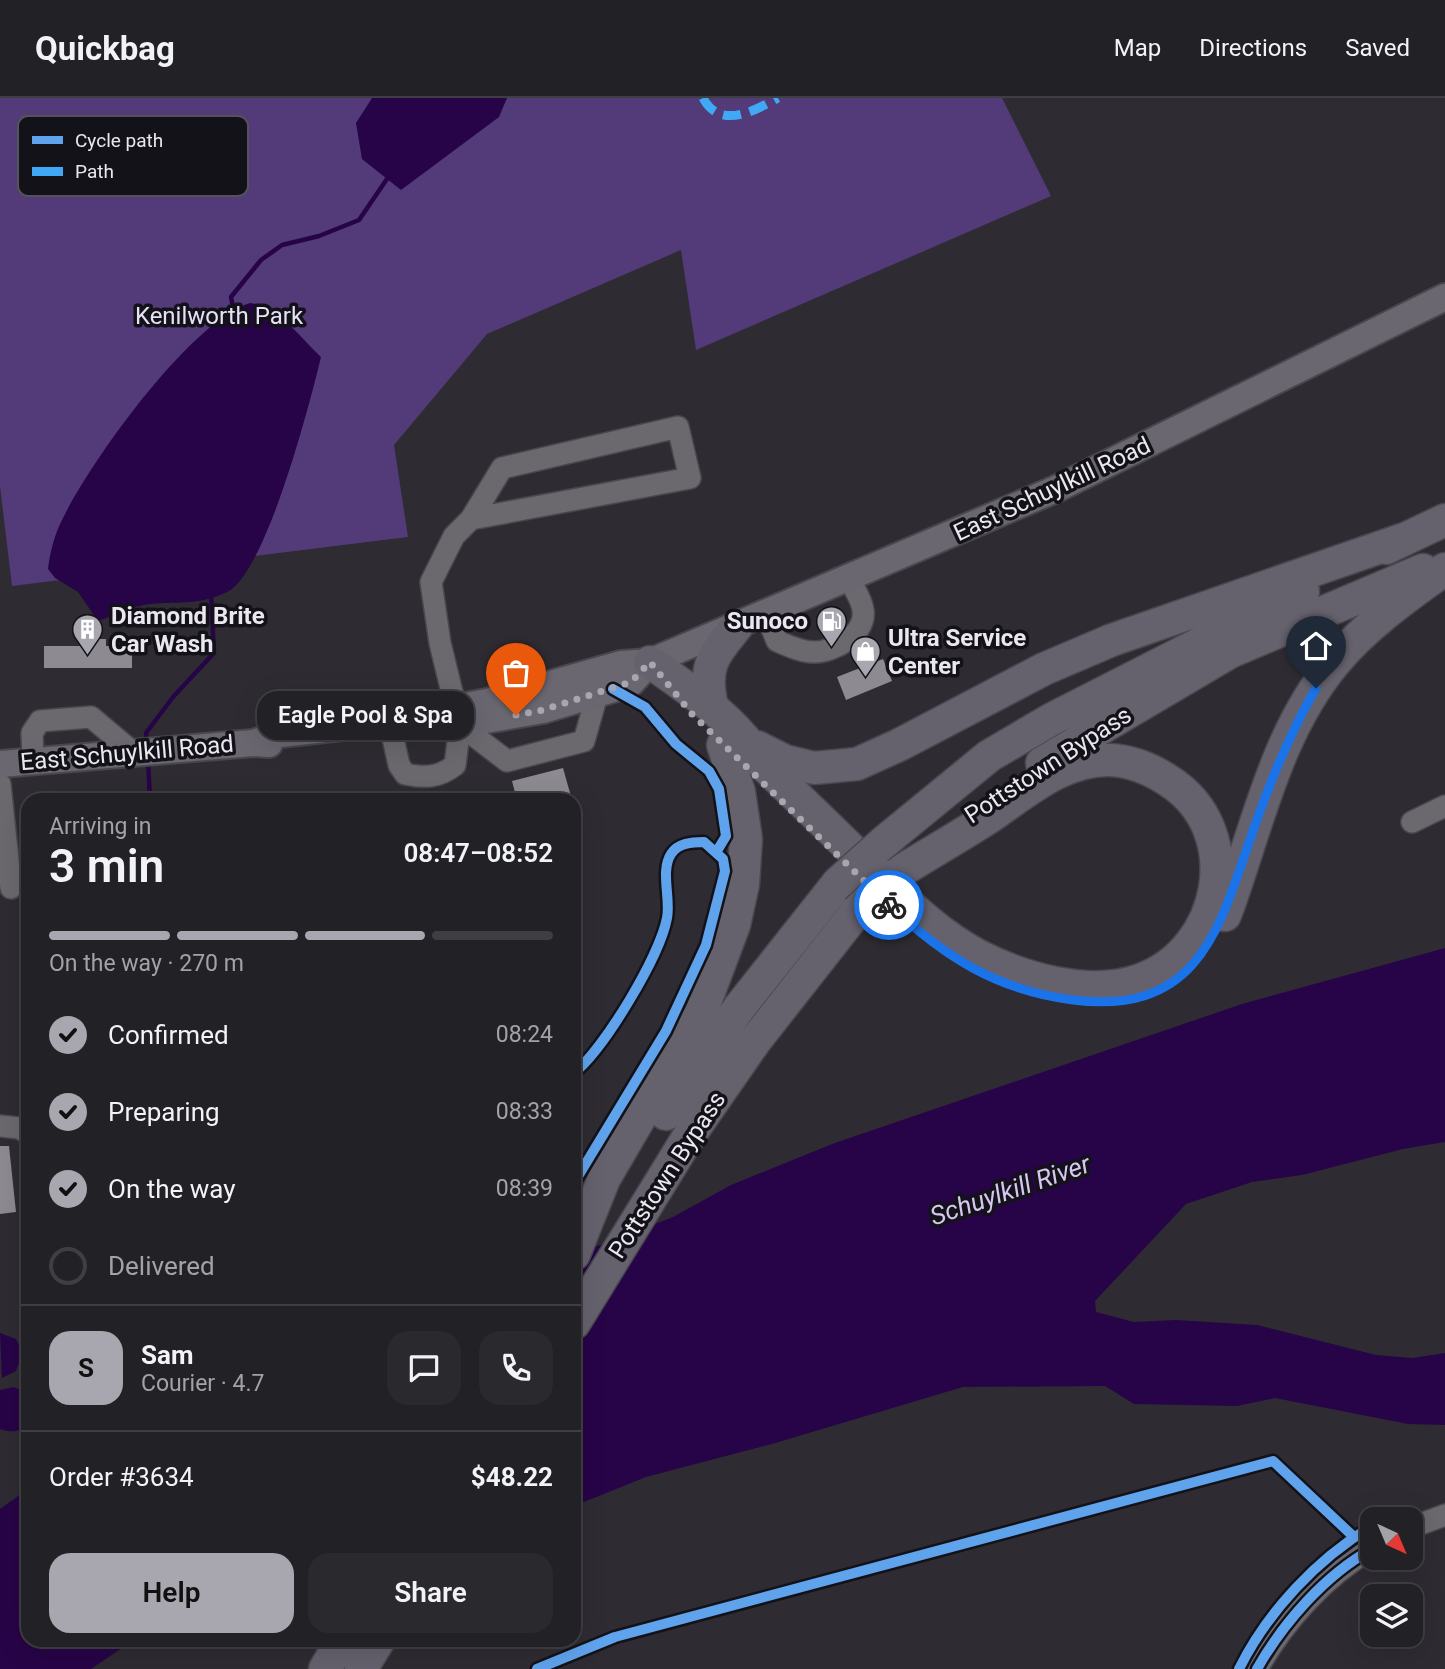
<!DOCTYPE html>
<html lang="en">
<head>
<meta charset="utf-8">
<style>
	body { margin:0; font-family:Roboto,sans-serif; background:#2a292e; color:#f1f3f6; height:100vh; display:flex; flex-direction:column; font-size:26px; white-space:nowrap }
	* { box-sizing:border-box; margin:0 }
	p { font-size:23px; color:#a2a3a7 }
	.icon { flex:none; width:38px; height:38px; fill:none; stroke:currentColor; stroke-width:2; stroke-linecap:round; stroke-linejoin:round }
	.map { position:relative; flex:1; overflow:hidden }
	.panel { position:absolute; left:21px; top:695px; width:560px; height:854px; display:flex; flex-direction:column; background:#222126; border-radius:21px; box-shadow:0 7px 28px #0002,0 0 0 2px #3f3e43 }
	.panel>* { flex:none }
	.needle { width:46px; rotate:136deg }
	.fabs { position:absolute; left:1360px; top:1409px; display:grid; gap:14px }
	.fabs a { display:grid; place-items:center; width:63px; height:63px; border-radius:14px; background:#222126; box-shadow:0 7px 28px #0002,0 0 0 2px #3f3e43; font-size:35px }
	.pin { position:absolute; display:grid; place-items:center; width:60px; height:60px; color:#fff; margin:-72px -30px; border-radius:50% 50% 50% 0; rotate:-45deg; box-shadow:0 0 7px #0007 }
	.pin .icon { rotate:45deg }
	.courier { position:absolute; display:grid; place-items:center; width:70px; height:70px; margin:-35px; border:5px solid #1a73e8; border-radius:50%; background:#fff; color:#222; box-shadow:0 2px 9px #0007 }
	.bubble { position:absolute; height:49px; border-radius:21px; background:#222126; box-shadow:0 7px 28px #0002,0 0 0 2px #3f3e43; font-size:23px; font-weight:600; line-height:49px; text-align:center }
	.summary em { font-style:normal; font-weight:600 }
	.summary div { display:flex; flex-direction:column-reverse }
	.summary { display:flex; align-items:center; justify-content:space-between; height:119px; padding:0 28px }
	h1 { font-size:46px; font-weight:600; line-height:52px }
	.bar { display:grid; grid-template-columns:repeat(4,1fr); gap:10px 7px; align-content:center; height:84px; padding:0 28px }
	.bar i { height:9px; border-radius:5px; background:#3f3e43 }
	.bar .selected { background:#a8a6ae }
	.bar p { grid-column:span 4 }
	.line { display:flex; align-items:center; gap:18px; padding:0 28px; border-top:2px solid #3f3e43 }
	.line div { flex:1 }
	.round { display:grid; place-items:center; flex:none; width:74px; height:74px; border-radius:21px; background:#2a292e }
	ol { padding:0 28px; list-style:none }
	li { display:flex; align-items:center; gap:21px; height:77px }
	li p { margin-inline-start:auto }
	li .icon { padding:7px; border-radius:50%; background:#a8a6ae; color:#111; stroke-width:4 }
	li:last-child { color:#a2a3a7 }
	li i { width:38px; height:38px; border:4px solid #3f3e43; border-radius:50% }
	.cta { display:flex; gap:14px; margin-top:auto; padding:14px 28px }
	.cta a { flex:1; height:80px; border-radius:21px; background:#a8a6ae; color:#111; font-size:28px; font-weight:600; line-height:80px; text-align:center }
	.cta a+a { background:#2a292e; color:#f1f3f6 }
	header { display:flex; align-items:center; gap:42px; box-sizing:border-box; height:98px; padding:0 35px; background:#222126; border-bottom:2px solid #3f3e43 }
	header strong { font-size:33px }
	nav { display:flex; gap:38px; margin-inline-start:auto; font-size:24px }
	.map>svg:first-child { display:block }
	.green { fill:#533a79 }
	.water { fill:#270447 }
	.lines { fill:none; stroke-linecap:round; stroke-linejoin:round }
	.stream { stroke:#270447; stroke-width:4.5 }
	.building { fill:#8d8b91 }
	.minor-casing { stroke:#49474e; stroke-width:24 }
	.major-casing { stroke:#49474e; stroke-width:30 }
	.highway-casing { stroke:#49474e; stroke-width:35 }
	.minor { stroke:#6b696e; stroke-width:21 }
	.major { stroke:#6a6770; stroke-width:26 }
	.highway { stroke:#65626e; stroke-width:32 }
	.highway-bridge-casing { stroke:#49474e; stroke-width:35; stroke-linecap:butt }
	.highway-bridge { stroke:#65626e; stroke-width:32 }
	.quiet { stroke:#3fa9f5; stroke-width:9; stroke-dasharray:18 9; stroke-linecap:butt }
	.cycleway-casing { stroke:#141219; stroke-width:15 }
	.cycleway { stroke:#60a3ed; stroke-width:10 }
	.done { stroke:#a8a6ae; stroke-width:7; stroke-dasharray:0 12.6 }
	.route { stroke:#1a73e8; stroke-width:9 }
	.labels { text-anchor:middle; stroke-width:7; stroke-linejoin:round; paint-order:stroke }
	.park-label { font-size:24px; fill:#e7e0f6; stroke:#141219 }
	.street-label { font-size:24px; fill:#eae7f0; stroke:#141219 }
	.poi-label { font-size:24px; font-weight:bold; fill:#eae7f0; stroke:#141219; text-anchor:start }
	.water-label { font-size:26px; font-style:italic; fill:#d6c7f2; stroke:#141219 }
	.key { fill:#141219; stroke:#54525a; stroke-width:2 }
	.key-label { font-size:19px; fill:#eae7f0 }
</style>
</head>
<body>
<header>
<strong>Quickbag</strong>
<nav><a>Map</a><a>Directions</a><a>Saved</a></nav>
</header>
<div class="map">
<svg width="1445" height="1571" viewBox="0 0 1445 1571">
	<rect width="100%" height="100%" fill="#2e2c32"/>
	<path class="green" d="M0 0H1002L1051 98 696 252 681 152 487 236 394 347 408 439 12 488 0 388Z"/>
	<path class="water" d="M372 0H507L499 19 401 92 362 61 356 25Z
		M250 205C278 209 301 240 321 259 310 305 266 475 227 494 196 509 174 502 144 507 129 510 113 518 98 523L78 494 55 480 48 471C50 453 55 435 63 420 91 363 190 224 250 205Z
		M1445 850V1044L1403 1051 1302 1077 1252 1084 1186 1106 1095 1203 1096 1214 1134 1224 1176 1222 1257 1227 1376 1257 1412 1260 1445 1255V1327L1408 1326 1275 1300 1237 1308 1134 1306 1105 1288 963 1289 772 1346 646 1379 574 1408V1157L673 1119 731 1087 832 1046 1242 906Z
		M0 1235 16 1241 23 1254 16 1273 2 1280Z
		M14 1289 28 1296V1327C19 1334 11 1335 0 1331V1292Z
		M28 1391V1542H134L91 1571H0V1411Z"/>
	<g class="lines">
		<path class="stream" d="M234 214 231 199 261 162 282 147 319 138 359 122 389 78
			M147 646 146 635 173 599 214 555 211 495
			M148 662 150 702"/>
	</g>
	<path class="building" d="M81 541H106V548H132V570H44V548H81Z
		M883 561 892 583 846 602 837 579Z
		M563 670 572 702H517L512 683Z
		M0 1048H9L16 1114 0 1116Z"/>
	<g class="lines">
		<defs>
			<path id="minor" d="M766 516 777 543C789 548 801 554 814 554 834 554 867 536 863 512 862 502 854 491 850 482
				M389 622 399 667 405 676C424 680 439 680 455 667L460 627 440 545 431 484 454 438 471 421 690 380 678 329 502 370 471 421
				M460 627 507 663 584 643 597 597
				M33 663 32 635 40 623 91 619 135 656
				M0 686 11 790
				M1412 724 1445 708
				M0 1028 19 1030 28 1035
				M1410 1430 1445 1417
				M1257 1571C1283 1525 1325 1477 1372 1451"/>
			<path id="major" d="M474 624 543 612 613 591 631 585 650 564
				M253 645 280 636 361 627 487 604 621 566 650 564 1056 391 1445 199
				M0 666 253 645 269 646"/>
			<path id="highway" d="M1386 450 1445 422
				M650 564C691 593 735 621 761 664 796 698 832 732 867 767 902 800 934 834 977 857 1023 881 1089 900 1140 882 1223 853 1247 733 1169 683 1151 671 1132 663 1110 662 1062 661 1025 695 988 720 957 740 925 758 893 778
				M712 609C703 569 712 559 737 528
				M757 649 785 663 814 670 857 666 899 647 1044 571 1112 542 1404 441
				M1042 665 1230 554 1423 472
				M884 744 989 658 1052 621 1303 493
				M1225 817C1257 731 1275 636 1335 564 1366 527 1406 499 1445 471
				M666 1016 739 910 838 785
				M574 1156 604 1081 701 915 734 827 743 786 746 741 739 694 723 647
				M574 1225 689 1038 755 943 857 813
				M325 1571 342 1542
				M361 1571 379 1542"/>
		</defs>
		<use href="#minor" class="minor-casing"/>
		<use href="#major" class="major-casing"/>
		<use href="#highway" class="highway-casing"/>
		<use href="#minor" class="minor"/>
		<use href="#major" class="major"/>
		<use href="#highway" class="highway"/>
		<defs>
			<path id="highway-bridge" d="M838 785 884 744
				M857 813 893 778"/>
		</defs>
		<use href="#highway-bridge" class="highway-bridge-casing"/>
		<use href="#highway-bridge" class="highway-bridge"/>
		<path class="quiet" d="M703 0C720 32 754 13 778 0"/>
		<defs>
			<path id="cycleway" d="M613 591 645 609 676 646 709 673 719 691 726 738 717 753
				M574 975C604 951 660 858 667 820 671 801 660 773 671 756 678 745 692 744 704 744L723 761 725 773 706 847 666 933 574 1085
				M537 1571 615 1539 1273 1363 1354 1439
				M1239 1571C1268 1513 1317 1461 1372 1428
				M1257 1571C1283 1525 1325 1477 1372 1451"/>
		</defs>
		<use href="#cycleway" class="cycleway-casing"/>
		<use href="#cycleway" class="cycleway"/>
	</g>
	<g class="lines">
		<path class="done" d="M516 617 543 612 631 584 650 564 692 616 889 807"/>
		<path class="route" d="M889 807C945 859 996 892 1073 902 1202 918 1220 827 1254 730 1271 681 1290 635 1316 590"/>
	</g>
	<defs>
		<symbol id="fuel-pin" viewBox="-11 -11 22 30"><path d="M0 17L-7.5 6A9.5 9.5 0 1 1 7.5 6Z" fill="#a8a6ae" stroke="#141219"/><path d="M-5.5-6h7V0h2V4h1.3V-2.5L3-4.5l.8-.8L6-3V5H2.5V1h-1V6h-7ZM-4.2-4.7v3.2H.2V-4.7Z" fill="#fff"/></symbol>
		<symbol id="building-pin" viewBox="-11 -11 22 30"><path d="M0 17L-7.5 6A9.5 9.5 0 1 1 7.5 6Z" fill="#a8a6ae" stroke="#141219"/><path d="M-4-6H4V6H1V3H-1V6H-4ZM-2.5-4.3h1.7v1.8h-1.7ZM.8-4.3h1.7v1.8H.8ZM-2.5-1h1.7V.8h-1.7ZM.8-1h1.7V.8H.8Z" fill="#fff"/></symbol>
		<symbol id="shop-pin" viewBox="-11 -11 22 30"><path d="M0 17L-7.5 6A9.5 9.5 0 1 1 7.5 6Z" fill="#a8a6ae" stroke="#141219"/><path d="M-5-2.5h2.3a2.7 3.5 0 0 1 5.4 0H5L5.5 6h-11ZM-1.5-2.5h3a1.5 2.3 0 0 0-3 0Z" fill="#fff"/></symbol>
	</defs>
	<g fill-rule="evenodd">
		<use href="#fuel-pin" x="814" y="506" width="35" height="47"/>
		<use href="#building-pin" x="70" y="514" width="35" height="47"/>
		<use href="#shop-pin" x="848" y="536" width="35" height="47"/>
	</g>
	<g class="labels">
		<g class="park-label">
			<text x="219" y="226">Kenilworth Park</text>
		</g>
		<g class="street-label">
			<text transform="translate(1052 391) rotate(-25)" y="8">East Schuylkill Road</text>
			<text transform="translate(127 655) rotate(-5)" y="8">East Schuylkill Road</text>
			<text transform="translate(1048 667) rotate(-33)" y="8">Pottstown Bypass</text>
			<text transform="translate(667 1077) rotate(-57)" y="8">Pottstown Bypass</text>
		</g>
		<g class="poi-label">
			<text x="111" y="526">Diamond Brite<tspan x="111" dy="28">Car Wash</tspan></text>
			<text x="808" y="531" text-anchor="end">Sunoco</text>
			<text x="888" y="548">Ultra Service<tspan x="888" dy="28">Center</tspan></text>
		</g>
		<g class="water-label">
			<text transform="translate(1010 1092) rotate(-19)" y="9">Schuylkill River</text>
		</g>
	</g>
	<rect x="18" y="18" width="230" height="80" rx="10" class="key"/>
	<rect x="32" y="38" width="31" height="8" fill="#60a3ed"/>
	<rect x="32" y="69" width="31" height="9" fill="#3fa9f5"/>
	<g class="key-label">
		<text x="75" y="49">Cycle path</text>
		<text x="75" y="80">Path</text>
	</g>
</svg>
<div class="fabs">
<a><svg class="needle" viewBox="-14 -14 28 28"><path d="M0-13l5 13h-10z" fill="#e53935"/><path d="M0 13l5-13h-10z" fill="#a2a3a7"/></svg></a>
<a><svg class="icon" aria-label="layers" viewBox="0 0 24 24"><path d="M12 4l9 5-9 5-9-5zM3 14l9 5 9-5"/></svg></a>
</div>
<div class="pin" style="left:516px;top:617px;background:#ea580c"><svg class="icon" aria-label="bag" viewBox="0 0 24 24"><path d="M5 8h14l-1 12H6zM9 8a3 3 0 0 1 6 0"/></svg></div>
<div class="pin" style="left:1316px;top:590px;background:#1f2937"><svg class="icon" aria-label="home" viewBox="0 0 24 24"><path d="M3 11l9-7 9 7M6 9v11h12V9"/></svg></div>
<div class="courier" style="left:889px;top:807px"><svg class="icon" aria-label="bike" viewBox="0 0 24 24"><circle cx="6" cy="16" r="4"/><circle cx="18" cy="16" r="4"/><path d="M6 16l4-8h5l3 8M10 8l3 8H6M13 5h3"/></svg></div>
<div class="bubble" style="left:257px;top:593px;width:217px">Eagle Pool &amp; Spa</div>
<section class="panel">
<div class="summary"><div><h1>3 min</h1><p>Arriving in</p></div><em>08:47–08:52</em></div>
<div class="bar"><i class="selected"></i><i class="selected"></i><i class="selected"></i><i></i><p>On the way · 270 m</p></div>
<ol>
<li><svg class="icon" aria-label="check" viewBox="0 0 24 24"><path d="M5 12l5 5 9-10"/></svg>Confirmed<p>08:24</p></li>
<li><svg class="icon" aria-label="check" viewBox="0 0 24 24"><path d="M5 12l5 5 9-10"/></svg>Preparing<p>08:33</p></li>
<li><svg class="icon" aria-label="check" viewBox="0 0 24 24"><path d="M5 12l5 5 9-10"/></svg>On the way<p>08:39</p></li>
<li><i></i>Delivered</li>
</ol>
<div class="line" style="height:126px"><b class="round" style="background:#a8a6ae;color:#111">S</b><div><b>Sam</b><p>Courier · 4.7</p></div><a class="round"><svg class="icon" aria-label="chat" viewBox="0 0 24 24"><path d="M4 5h16v11H9l-5 4z"/></svg></a><a class="round"><svg class="icon" aria-label="phone" viewBox="0 0 24 24"><path d="M5 4h4l2 5-3 2q2 4 5 5l2-3 5 2v4C11 20 4 13 5 4z"/></svg></a></div>
<div class="line" style="height:91px"><div>Order #3634</div><b>$48.22</b></div>
<div class="cta"><a>Help</a><a>Share</a></div>
</section>
</div>
</body>
</html>
